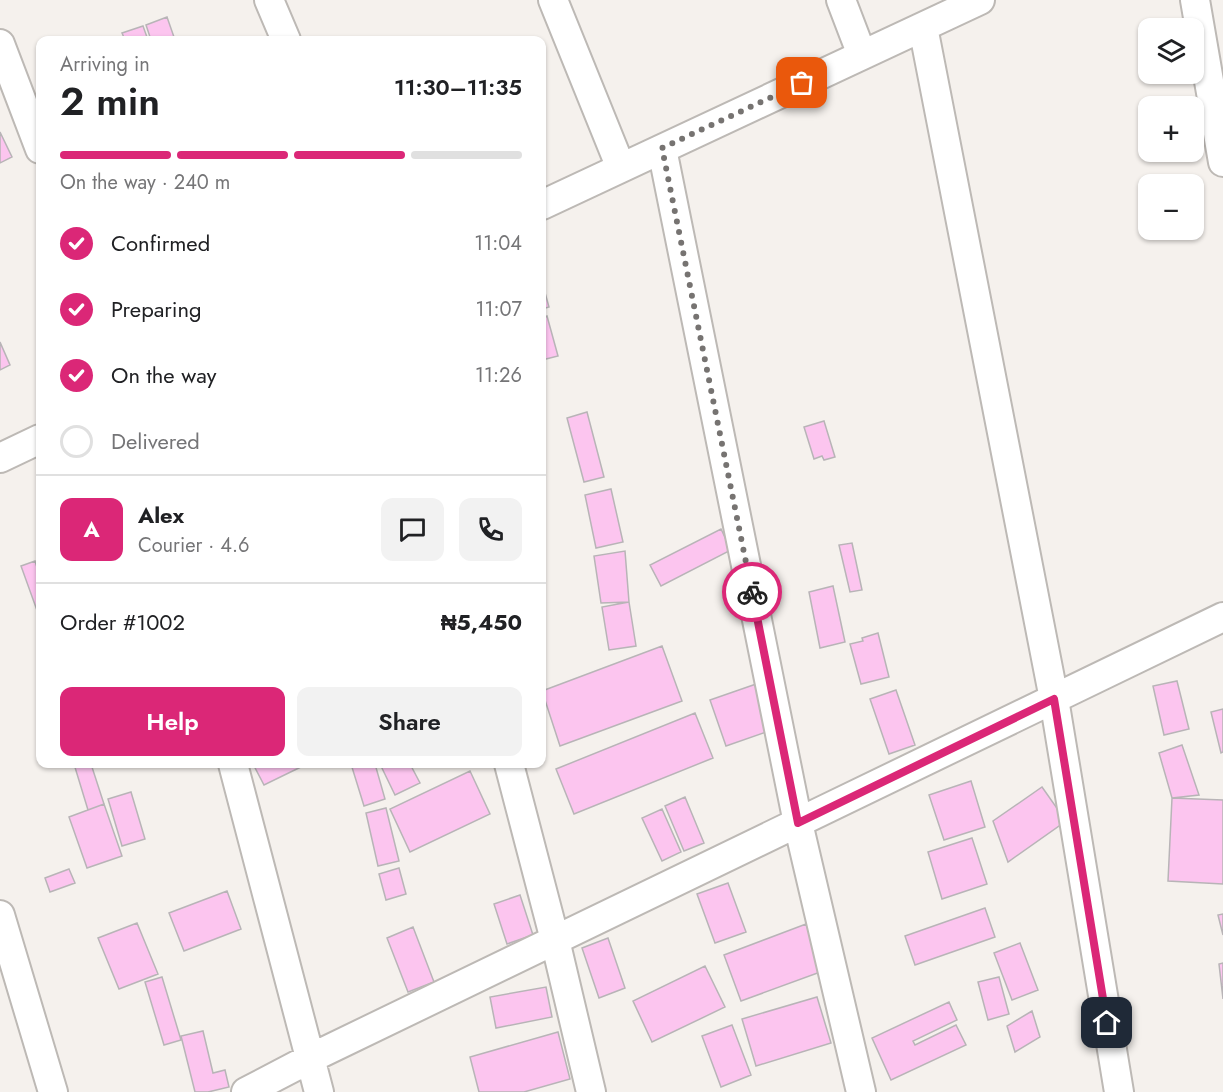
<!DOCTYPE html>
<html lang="en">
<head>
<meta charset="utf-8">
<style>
	body { margin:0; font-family:Jost,sans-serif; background:#f2f2f2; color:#202124; height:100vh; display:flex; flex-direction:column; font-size:22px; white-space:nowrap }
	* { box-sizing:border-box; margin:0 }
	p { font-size:20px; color:#757577 }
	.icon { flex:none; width:33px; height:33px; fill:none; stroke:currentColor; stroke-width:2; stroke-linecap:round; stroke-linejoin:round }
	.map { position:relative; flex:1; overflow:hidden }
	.side { position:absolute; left:36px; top:36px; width:510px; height:732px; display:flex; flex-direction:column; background:#fff; border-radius:12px; box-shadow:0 2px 4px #0004 }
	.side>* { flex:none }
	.fabs { position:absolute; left:1138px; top:18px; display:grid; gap:12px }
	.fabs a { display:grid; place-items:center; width:66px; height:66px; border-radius:12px; background:#fff; box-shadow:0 2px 4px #0004; font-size:30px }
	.pin { position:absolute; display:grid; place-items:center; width:51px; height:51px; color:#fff; margin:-26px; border-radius:12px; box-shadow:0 3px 9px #0006 }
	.courier { position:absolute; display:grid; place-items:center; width:60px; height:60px; margin:-30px; border:4px solid #db2777; border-radius:50%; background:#fff; color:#222; box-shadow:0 2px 8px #0007 }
	.headline em { font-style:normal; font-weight:600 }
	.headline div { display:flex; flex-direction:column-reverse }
	.headline { display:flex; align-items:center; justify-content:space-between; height:102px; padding:0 24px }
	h1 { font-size:39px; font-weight:600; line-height:45px }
	.bar { display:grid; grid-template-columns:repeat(4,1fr); gap:9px 6px; align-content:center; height:72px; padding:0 24px }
	.bar i { height:8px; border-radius:4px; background:#e0e0e0 }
	.bar .selected { background:#db2777 }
	.bar p { grid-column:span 4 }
	.line { display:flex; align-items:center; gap:15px; padding:0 24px; border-top:2px solid #e0e0e0 }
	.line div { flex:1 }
	.round { display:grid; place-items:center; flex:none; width:63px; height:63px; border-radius:12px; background:#f2f2f2 }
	ol { padding:0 24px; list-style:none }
	li { display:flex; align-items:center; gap:18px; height:66px }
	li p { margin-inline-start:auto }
	li .icon { padding:6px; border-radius:50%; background:#db2777; color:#fff; stroke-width:4 }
	li:last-child { color:#757577 }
	li i { width:33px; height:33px; border:3px solid #e0e0e0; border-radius:50% }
	.primary-button { display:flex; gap:12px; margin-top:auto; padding:12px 24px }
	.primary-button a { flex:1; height:69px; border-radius:12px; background:#db2777; color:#fff; font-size:24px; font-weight:600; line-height:69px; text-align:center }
	.primary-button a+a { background:#f2f2f2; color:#202124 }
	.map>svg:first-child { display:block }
	.building { fill:#fcc5ef; stroke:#b8b4b7; stroke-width:1.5 }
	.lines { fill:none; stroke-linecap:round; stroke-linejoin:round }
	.minor-casing { stroke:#bdb9b5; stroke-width:32 }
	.minor { stroke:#fff; stroke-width:28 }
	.done { stroke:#767371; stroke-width:6; stroke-dasharray:0 10.8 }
	.route { stroke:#db2777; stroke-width:8 }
</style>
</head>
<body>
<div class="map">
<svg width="1223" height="1092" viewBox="0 0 1223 1092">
	<rect width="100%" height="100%" fill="#f5f1ed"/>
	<path class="building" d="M167 17 175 40H151L146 25Z
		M143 26 148 40H125L122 33Z
		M0 132 12 157 0 163Z
		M542 282 549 307 542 309Z
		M547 316 558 356 542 360V318Z
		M0 342 10 365 0 370Z
		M587 412 604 477 584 482 567 418Z
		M824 421 835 457 824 460 822 456 814 459 804 427Z
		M611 489 623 542 596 548 585 495Z
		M721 529 731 550 661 586 650 565Z
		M852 543 862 590 850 592 839 545Z
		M625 551 629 602 601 603 594 556Z
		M35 561 40 577V615L39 616 21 566Z
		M833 586 845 642 820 648 809 592Z
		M629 602 636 646 609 650 602 607Z
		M878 633 889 677 861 684 850 644 863 641 862 638Z
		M662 646 682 701 560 746 542 691Z
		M1177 681 1189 729 1164 735 1153 686Z
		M759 683 775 729 726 746 710 700Z
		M896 690 915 745 889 754 870 699Z
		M1223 709V752L1221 753 1211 712Z
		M695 713 713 758 574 814 556 769Z
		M1182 745 1199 795 1172 798 1159 753Z
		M74 764H91L104 804 88 810Z
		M253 764H307L264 785Z
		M351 764H375L385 799 364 806Z
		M380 764H410L420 783 395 795Z
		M470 771 490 814 410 852 390 809Z
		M971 781 985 827 944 840 929 795Z
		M1042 787 1066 821 1008 862 993 821Z
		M131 792 145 839 122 846 108 799Z
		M685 797 704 843 684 851 665 806Z
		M1172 798 1223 800V884L1168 881Z
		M104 804 122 856 87 868 69 817Z
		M386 808 399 861 378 866 366 813Z
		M662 809 681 852 662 861 642 818Z
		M972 838 987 884 942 899 928 852Z
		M399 868 406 894 386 900 379 874Z
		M69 869 75 883 50 892 45 878Z
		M728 883 746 932 715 943 697 894Z
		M227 891 241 929 184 951 169 913Z
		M520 895 533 935 507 944 494 904Z
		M985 908 995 937 915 965 905 936Z
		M1223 914V935L1218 915Z
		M137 923 158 974 119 989 98 938Z
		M806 924 823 971 741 1001 724 955Z
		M413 927 434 982 408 992 387 938Z
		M608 938 625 988 599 998 582 948Z
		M1020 943 1038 990 1012 1000 994 953Z
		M1223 963V999L1219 964Z
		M705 966 725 1007 652 1042 633 1001Z
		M162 977 181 1040 164 1045 145 982Z
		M999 977 1009 1014 988 1020 978 982Z
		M546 987 552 1017 496 1028 490 997Z
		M817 997 831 1043 756 1066 742 1019Z
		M949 1002 957 1020 913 1041 915 1045 956 1025 966 1045 891 1080 872 1038Z
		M1032 1011 1040 1037 1015 1052 1007 1026Z
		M732 1025 751 1075 721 1087 702 1036Z
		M203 1031 213 1073 225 1070 229 1087 208 1092H195L181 1036Z
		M558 1032 570 1079 524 1092H479L470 1057Z"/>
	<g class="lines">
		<defs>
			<path id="minor" d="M269 0 286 40
				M553 0 621 168
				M841 0 862 55
				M1195 0 1223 162
				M923 27 1054 699 1119 1092
				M0 44 40 149
				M662 149 798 823 861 1092
				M542 205 980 0
				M0 458 40 439
				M233 764 319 1092
				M509 764 555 940 591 1092
				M0 915 53 1092
				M246 1092 311 1058 1223 617"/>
		</defs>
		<use href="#minor" class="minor-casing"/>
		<use href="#minor" class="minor"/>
	</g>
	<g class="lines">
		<path class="done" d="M752 592 662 148 802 83"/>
		<path class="route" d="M752 592 798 823 1054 699 1107 1023"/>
	</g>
</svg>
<div class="fabs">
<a><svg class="icon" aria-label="layers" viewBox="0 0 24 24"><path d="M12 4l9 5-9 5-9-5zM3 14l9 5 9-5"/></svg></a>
<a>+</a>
<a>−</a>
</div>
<div class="pin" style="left:802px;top:83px;background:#ea580c"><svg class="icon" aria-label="bag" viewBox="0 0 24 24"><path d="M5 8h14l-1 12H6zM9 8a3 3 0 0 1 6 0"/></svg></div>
<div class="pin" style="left:1107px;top:1023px;background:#1f2937"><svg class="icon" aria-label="home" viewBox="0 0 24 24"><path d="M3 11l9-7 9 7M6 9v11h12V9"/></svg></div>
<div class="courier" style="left:752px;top:592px"><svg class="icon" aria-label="bike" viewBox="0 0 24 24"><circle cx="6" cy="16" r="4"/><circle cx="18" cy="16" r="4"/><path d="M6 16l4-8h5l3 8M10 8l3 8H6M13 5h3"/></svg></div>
<section class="side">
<div class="headline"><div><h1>2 min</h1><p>Arriving in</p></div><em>11:30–11:35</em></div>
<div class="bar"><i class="selected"></i><i class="selected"></i><i class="selected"></i><i></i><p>On the way · 240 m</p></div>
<ol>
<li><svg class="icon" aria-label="check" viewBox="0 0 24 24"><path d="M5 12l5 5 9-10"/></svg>Confirmed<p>11:04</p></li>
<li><svg class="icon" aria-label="check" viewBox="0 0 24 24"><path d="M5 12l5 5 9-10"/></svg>Preparing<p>11:07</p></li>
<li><svg class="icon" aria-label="check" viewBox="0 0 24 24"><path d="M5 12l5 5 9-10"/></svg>On the way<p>11:26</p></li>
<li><i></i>Delivered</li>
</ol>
<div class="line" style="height:108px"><b class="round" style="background:#db2777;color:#fff">A</b><div><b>Alex</b><p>Courier · 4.6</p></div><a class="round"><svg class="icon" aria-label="chat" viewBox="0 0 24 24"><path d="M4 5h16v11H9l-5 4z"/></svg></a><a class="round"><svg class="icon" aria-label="phone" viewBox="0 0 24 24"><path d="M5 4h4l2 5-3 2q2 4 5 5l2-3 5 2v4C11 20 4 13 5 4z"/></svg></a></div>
<div class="line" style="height:78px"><div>Order #1002</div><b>₦5,450</b></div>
<div class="primary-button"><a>Help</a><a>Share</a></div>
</section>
</div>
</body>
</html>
